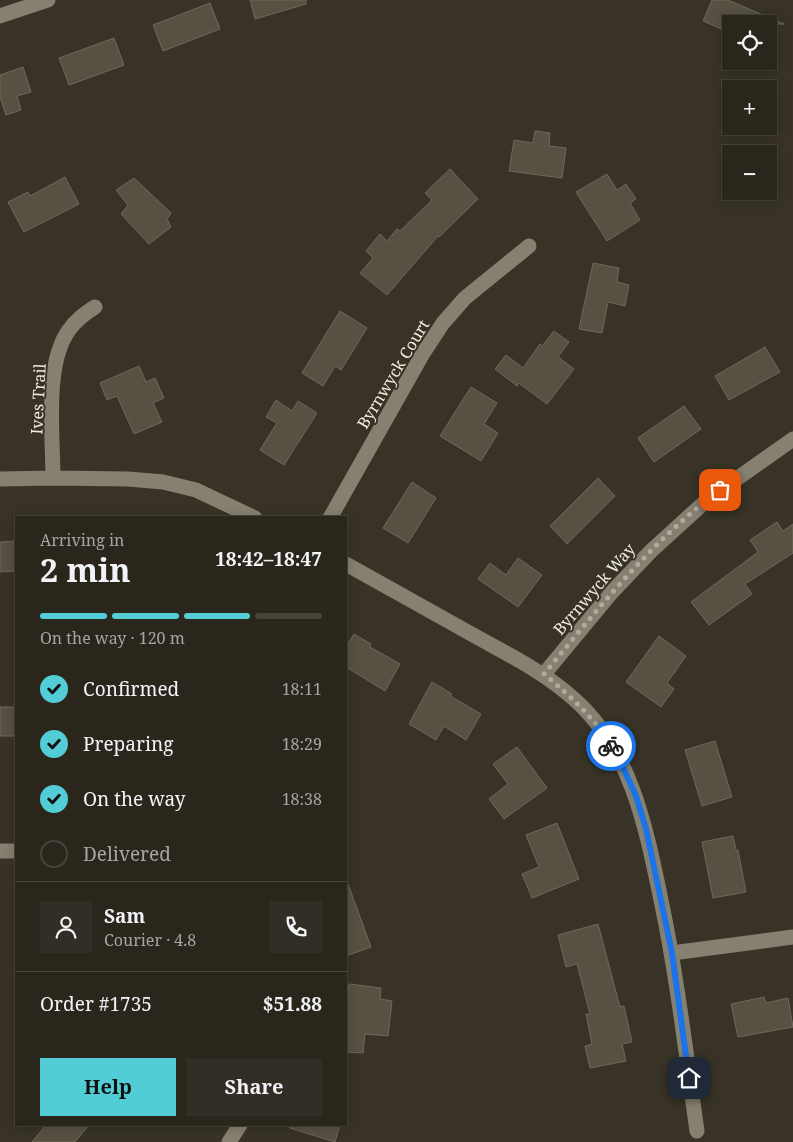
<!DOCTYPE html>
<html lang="en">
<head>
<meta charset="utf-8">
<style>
	body { margin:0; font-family:"Noto Serif",serif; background:#322e25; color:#f1f3f6; height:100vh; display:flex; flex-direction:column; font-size:19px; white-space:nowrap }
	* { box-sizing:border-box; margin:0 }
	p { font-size:16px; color:#a5a5a3 }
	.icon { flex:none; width:28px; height:28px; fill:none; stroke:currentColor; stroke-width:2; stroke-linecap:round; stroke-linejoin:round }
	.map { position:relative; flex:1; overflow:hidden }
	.side { position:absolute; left:15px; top:516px; width:332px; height:610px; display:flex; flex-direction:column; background:#2a261c; border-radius:0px; box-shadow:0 2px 12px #0003,0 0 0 1px #46433b }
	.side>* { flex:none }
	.fabs { position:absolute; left:722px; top:15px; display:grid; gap:10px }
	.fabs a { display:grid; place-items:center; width:55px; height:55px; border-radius:0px; background:#2a261c; box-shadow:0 2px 12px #0003,0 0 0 1px #46433b; font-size:25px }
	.pin { position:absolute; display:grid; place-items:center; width:42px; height:42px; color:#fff; margin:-21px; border-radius:10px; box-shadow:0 2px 8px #0006 }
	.courier { position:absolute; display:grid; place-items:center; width:50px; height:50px; margin:-25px; border:4px solid #1a73e8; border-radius:50%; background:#fff; color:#222; box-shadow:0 1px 6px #0007 }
	.overview em { font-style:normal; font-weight:700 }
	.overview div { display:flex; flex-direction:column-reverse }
	.overview { display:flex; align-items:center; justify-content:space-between; height:85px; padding:0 25px }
	h1 { font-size:32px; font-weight:700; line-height:38px }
	.bar { display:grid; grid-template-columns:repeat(4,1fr); gap:8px 5px; align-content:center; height:60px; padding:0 25px }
	.bar i { height:6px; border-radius:4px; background:#46433b }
	.bar .current { background:#52ccd5 }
	.bar p { grid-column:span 4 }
	.line { display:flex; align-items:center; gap:12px; padding:0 25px; border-top:1px solid #46433b }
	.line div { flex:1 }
	.round { display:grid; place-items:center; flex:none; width:52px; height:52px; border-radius:0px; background:#322e25 }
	ol { padding:0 25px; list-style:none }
	li { display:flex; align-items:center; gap:15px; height:55px }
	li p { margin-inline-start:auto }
	li .icon { padding:5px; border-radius:50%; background:#52ccd5; color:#111; stroke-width:4 }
	li:last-child { color:#a5a5a3 }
	li i { width:28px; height:28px; border:2px solid #46433b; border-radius:50% }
	.primary-button { display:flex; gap:10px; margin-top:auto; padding:10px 25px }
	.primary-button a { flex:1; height:58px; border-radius:0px; background:#52ccd5; color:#111; font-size:20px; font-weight:700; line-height:58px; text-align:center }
	.primary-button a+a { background:#322e25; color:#f1f3f6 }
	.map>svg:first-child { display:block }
	.building { fill:#565143; stroke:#6e695a }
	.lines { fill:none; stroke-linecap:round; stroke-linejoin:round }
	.street { stroke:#868071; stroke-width:15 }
	.done { stroke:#afaba2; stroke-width:5; stroke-dasharray:0 9 }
	.route { stroke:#1a73e8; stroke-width:6 }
	.labels { text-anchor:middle; stroke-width:4; stroke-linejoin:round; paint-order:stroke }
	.street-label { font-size:16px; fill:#efece4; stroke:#383326 }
</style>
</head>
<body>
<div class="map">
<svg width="793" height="1142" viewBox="0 0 793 1142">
	<rect width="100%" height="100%" fill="#383326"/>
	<path class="building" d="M250 0H306V4L255 19Z
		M712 0H728L784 24H731V33L703 21Z
		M210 3 220 29 163 51 153 25Z
		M114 38 124 65 69 85 59 58Z
		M23 67 31 92 17 96 21 110 6 115 0 97V75Z
		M535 131 550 133 549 146 566 148 562 178 509 171 514 140 533 143Z
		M450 169 478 199 439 237 438 236 387 295 360 273 373 258 366 251 380 234 387 241 397 229 400 231 432 200 425 193Z
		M607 174 617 190 626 184 636 199 630 203 640 220 607 241 576 192Z
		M65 177 79 204 24 232 8 202 28 192 30 196Z
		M134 178 171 213 167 219 171 227 149 244 121 214 128 205 116 190Z
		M593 263 619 268 617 282 629 285 625 306 608 302 602 333 579 329Z
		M340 311 367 328 341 370 335 366 323 386 302 373Z
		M554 331 569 342 558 357 574 369 547 404 519 383 517 386 495 369 506 355 523 368 540 344 542 346Z
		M765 347 780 372 729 400 715 376Z
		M139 366 146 382 155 378 164 398 153 403 162 422 134 434 117 396 107 400 100 383Z
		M471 387 497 403 484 424 498 433 481 461 440 436Z
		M276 400 292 411 298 401 317 413 284 465 260 450 277 423 266 417Z
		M684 406 701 429 654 462 638 438Z
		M598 478 615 496 567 544 550 526Z
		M412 482 436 498 408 543 383 528Z
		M777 522 783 531 793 524V553L745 584 752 594 709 625 691 602 758 552 750 540Z
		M16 541V571L0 572V542Z
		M518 558 542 575 518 607 478 579 490 563 506 575Z
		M354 634 371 644 370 647 400 664 385 691 346 667V647Z
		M659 636 686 656 667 683 674 689 661 707 626 682Z
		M432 682 452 694 450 696 481 714 466 740 444 726 436 740 409 724Z
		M0 707H16V736H0Z
		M715 741 732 797 702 806 685 750Z
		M517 747 547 788 504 819 489 799 508 784 493 764Z
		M557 823 579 879 532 898 522 874 539 867 526 835Z
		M733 836 736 850H738L746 892 713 898 702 842Z
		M348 884 371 947 346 956V885Z
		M598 924 620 1007 624 1006 632 1042 622 1044 626 1061 590 1068 585 1046 592 1044 586 1014H590L577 964 566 967 558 935Z
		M349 984 381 988 380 999 392 1001 388 1036 365 1034 363 1053 346 1052V1009Z
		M764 997 766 1003 788 998 793 1027 738 1037 731 1004Z
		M46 1125H89L75 1142H32Z
		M290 1125H340L335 1142 290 1128Z"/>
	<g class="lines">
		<path class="street" d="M0 16 48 0
			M53 478C53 436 44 364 69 330 76 320 85 313 95 307
			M0 479 53 478 128 479 163 482 196 490 255 518
			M330 518 422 355 443 323 465 298 529 246
			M346 564C389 588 432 612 475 636 509 655 544 672 574 699 631 749 646 828 661 900 677 976 686 1054 697 1131
			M544 674 612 592 651 551 707 500 793 439
			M0 851H16
			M672 953 793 937
			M229 1142 240 1125"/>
	</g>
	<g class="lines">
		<path class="done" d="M611 746C593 716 570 696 544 674 598 609 651 541 720 490"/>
		<path class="route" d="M611 746 620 761 636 796 646 829 672 953 689 1078"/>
	</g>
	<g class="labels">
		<g class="street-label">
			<text transform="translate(393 374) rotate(-59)" y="6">Byrnwyck Court</text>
			<text transform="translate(38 399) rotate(-87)" y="6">Ives Trail</text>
			<text transform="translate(594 589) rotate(-49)" y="6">Byrnwyck Way</text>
		</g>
	</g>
</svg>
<div class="fabs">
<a><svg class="icon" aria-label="locate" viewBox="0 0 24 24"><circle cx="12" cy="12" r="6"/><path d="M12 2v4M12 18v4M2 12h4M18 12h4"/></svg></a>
<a>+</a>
<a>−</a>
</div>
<div class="pin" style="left:720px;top:490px;background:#ea580c"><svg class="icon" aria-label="bag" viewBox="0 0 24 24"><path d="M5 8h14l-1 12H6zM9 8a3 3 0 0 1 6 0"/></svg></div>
<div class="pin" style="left:689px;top:1078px;background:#1f2937"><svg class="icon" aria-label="home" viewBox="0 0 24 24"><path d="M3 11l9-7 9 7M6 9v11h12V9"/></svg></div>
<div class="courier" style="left:611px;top:746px"><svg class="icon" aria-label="bike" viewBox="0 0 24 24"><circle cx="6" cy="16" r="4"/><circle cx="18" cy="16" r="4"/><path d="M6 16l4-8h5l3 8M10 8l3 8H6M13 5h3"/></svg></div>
<section class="side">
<div class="overview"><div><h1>2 min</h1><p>Arriving in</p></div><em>18:42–18:47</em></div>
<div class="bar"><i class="current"></i><i class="current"></i><i class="current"></i><i></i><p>On the way · 120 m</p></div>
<ol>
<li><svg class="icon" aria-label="check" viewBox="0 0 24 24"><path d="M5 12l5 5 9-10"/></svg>Confirmed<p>18:11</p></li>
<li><svg class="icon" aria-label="check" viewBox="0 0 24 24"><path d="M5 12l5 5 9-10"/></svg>Preparing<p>18:29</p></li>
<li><svg class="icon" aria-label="check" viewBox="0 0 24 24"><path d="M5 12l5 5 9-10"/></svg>On the way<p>18:38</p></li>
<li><i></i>Delivered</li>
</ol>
<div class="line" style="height:90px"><a class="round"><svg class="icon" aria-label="person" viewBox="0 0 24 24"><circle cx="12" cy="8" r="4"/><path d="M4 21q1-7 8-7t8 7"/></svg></a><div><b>Sam</b><p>Courier · 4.8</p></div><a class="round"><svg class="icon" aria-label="phone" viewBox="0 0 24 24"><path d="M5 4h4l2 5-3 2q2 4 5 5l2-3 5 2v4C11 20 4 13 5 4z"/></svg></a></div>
<div class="line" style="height:65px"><div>Order #1735</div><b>$51.88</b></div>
<div class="primary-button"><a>Help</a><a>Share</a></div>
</section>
</div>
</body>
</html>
